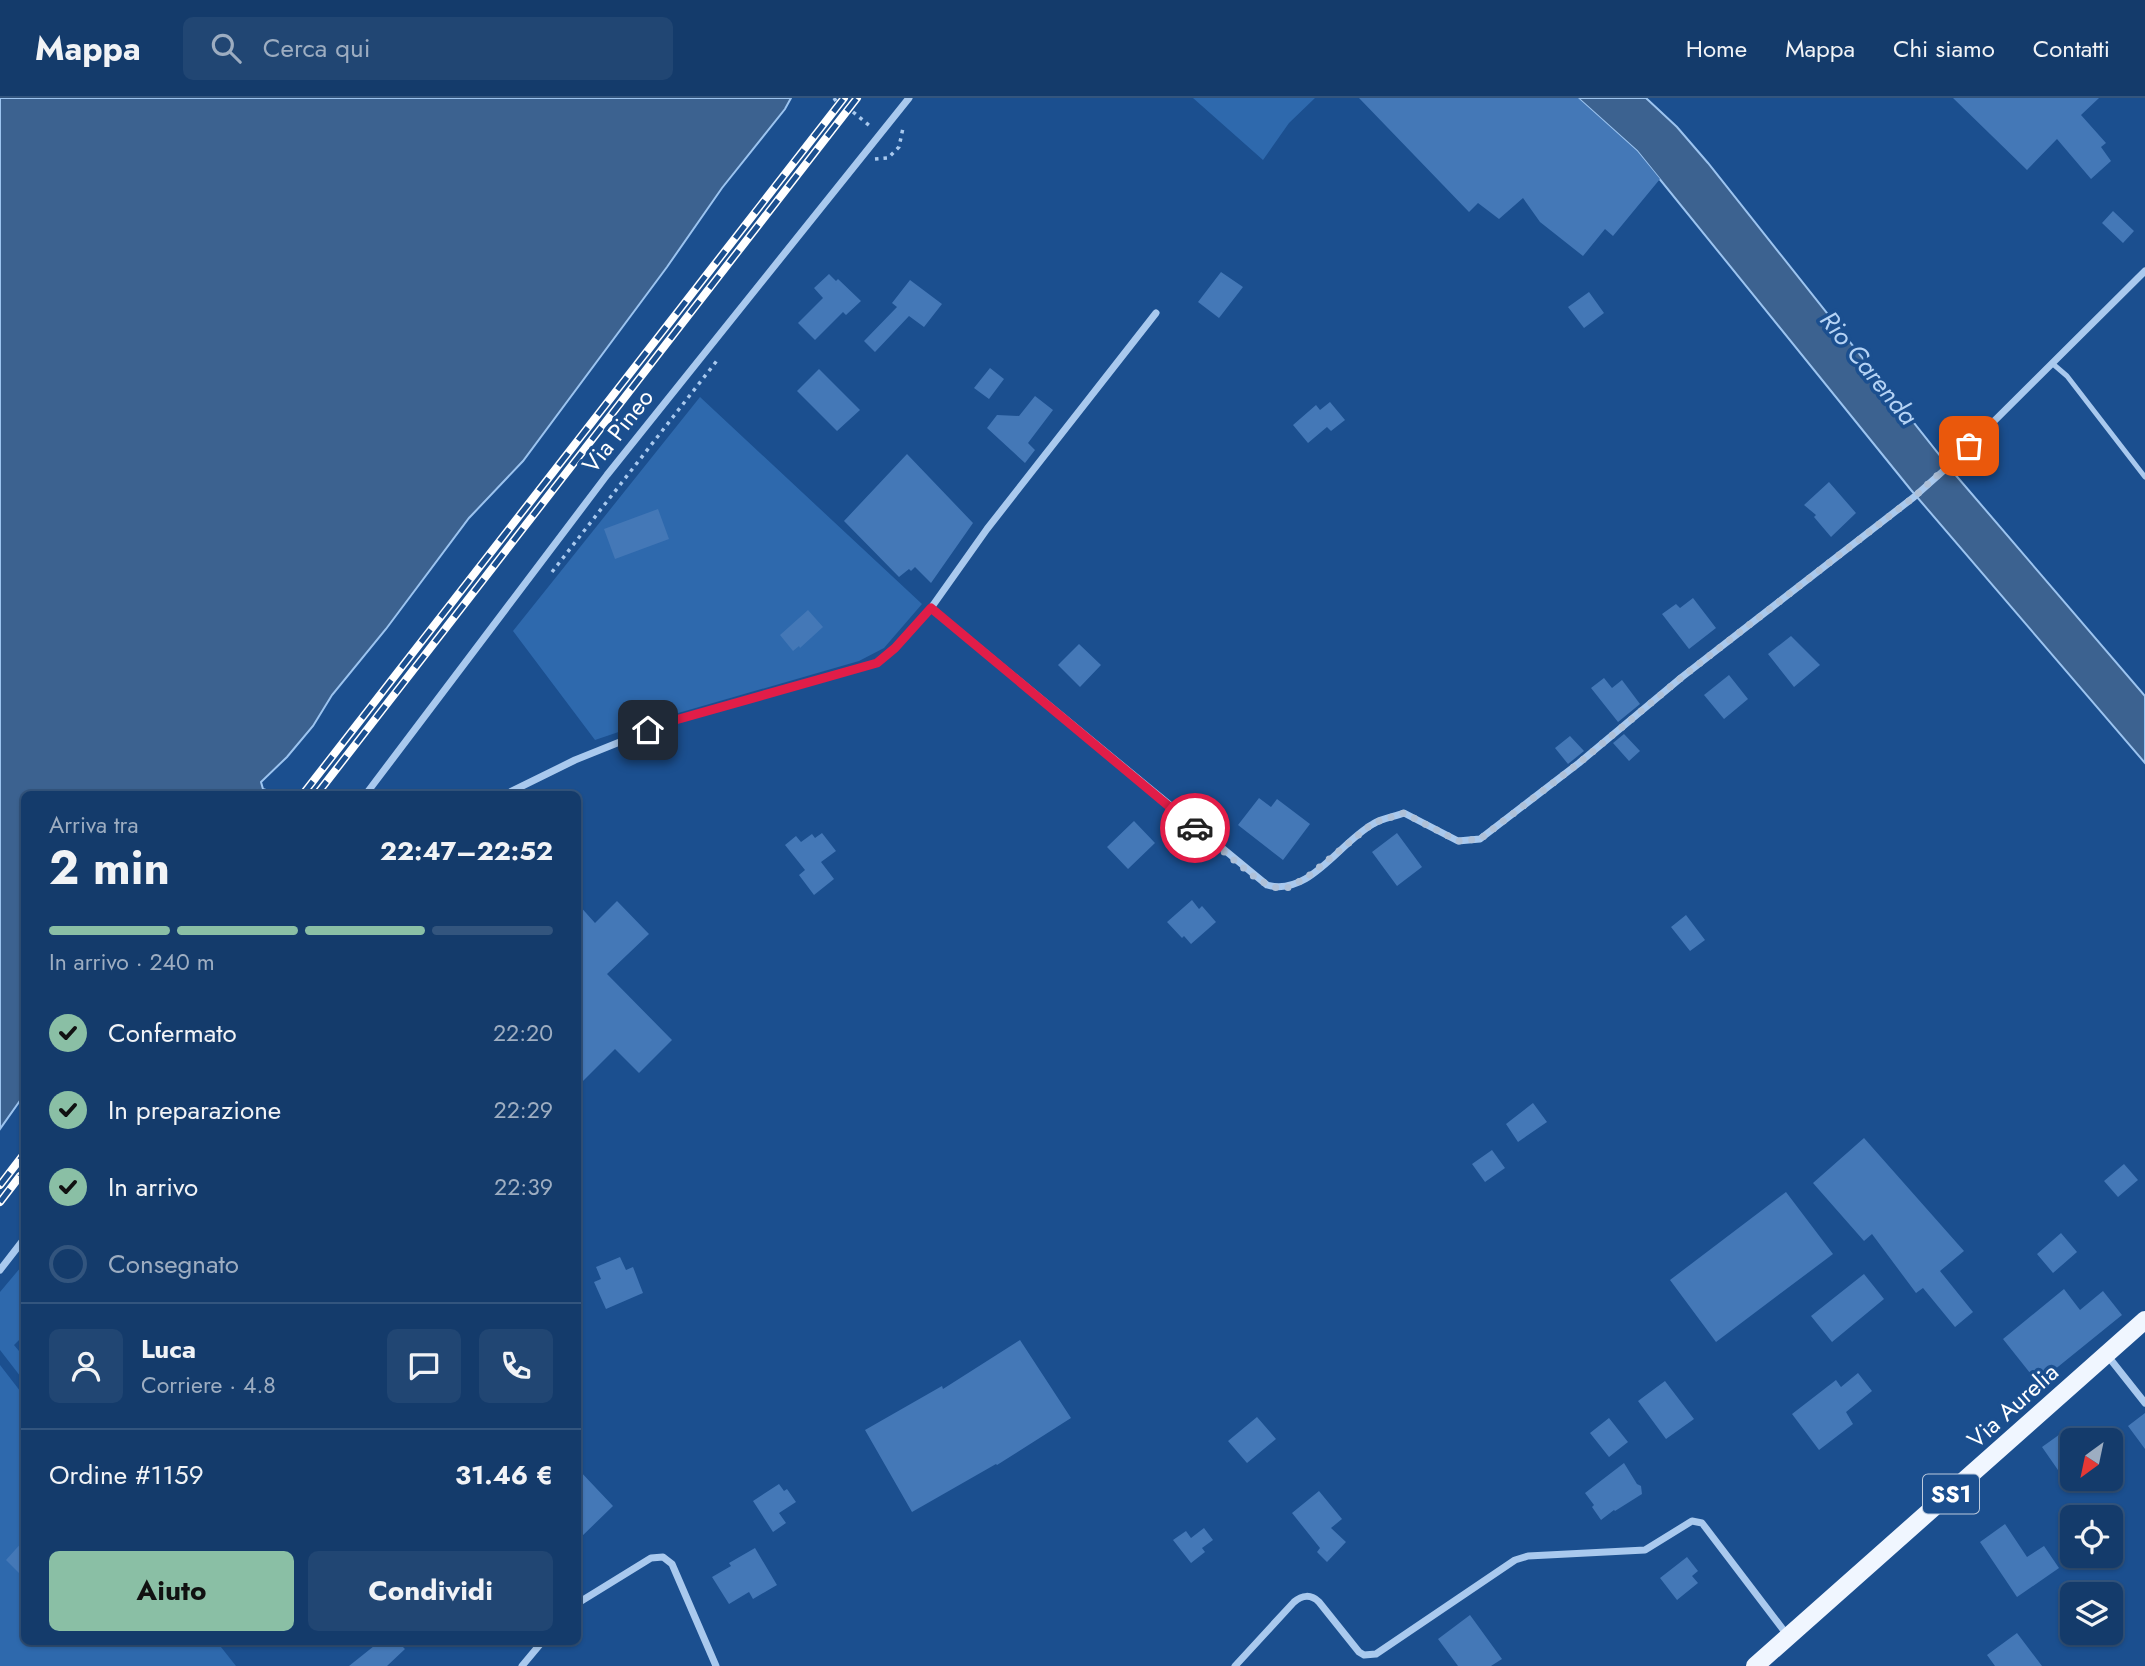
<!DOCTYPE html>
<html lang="it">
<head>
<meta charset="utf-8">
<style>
	body { margin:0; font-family:Jost,sans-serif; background:#214673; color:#f1f3f6; height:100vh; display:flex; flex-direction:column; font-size:26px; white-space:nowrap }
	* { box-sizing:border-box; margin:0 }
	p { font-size:23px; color:#9dadc1 }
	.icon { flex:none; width:38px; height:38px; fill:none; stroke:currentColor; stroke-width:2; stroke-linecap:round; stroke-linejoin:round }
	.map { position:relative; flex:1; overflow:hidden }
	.side { position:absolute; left:21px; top:693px; width:560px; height:854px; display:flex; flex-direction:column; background:#143b6b; border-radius:10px; box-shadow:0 2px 5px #0004,0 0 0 2px #33557e }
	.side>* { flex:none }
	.needle { width:46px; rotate:213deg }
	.fabs { position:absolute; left:2060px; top:1330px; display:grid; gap:14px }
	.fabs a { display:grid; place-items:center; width:63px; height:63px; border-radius:10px; background:#143b6b; box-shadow:0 2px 5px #0004,0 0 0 2px #33557e; font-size:35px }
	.pin { position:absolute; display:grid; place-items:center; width:60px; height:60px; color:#fff; margin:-30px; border-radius:14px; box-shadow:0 4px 10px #0006 }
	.courier { position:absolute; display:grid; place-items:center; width:70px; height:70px; margin:-35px; border:5px solid #e11d48; border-radius:50%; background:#fff; color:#222; box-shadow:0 2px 9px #0007 }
	.head em { font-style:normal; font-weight:700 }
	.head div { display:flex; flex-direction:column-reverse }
	.head { display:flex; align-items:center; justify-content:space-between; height:119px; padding:0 28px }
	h1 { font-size:46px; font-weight:700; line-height:52px }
	.bar { display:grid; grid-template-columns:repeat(4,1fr); gap:10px 7px; align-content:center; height:84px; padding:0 28px }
	.bar i { height:9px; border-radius:5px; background:#33557e }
	.bar .current { background:#8abfa5 }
	.bar p { grid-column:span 4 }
	.line { display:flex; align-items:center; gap:18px; padding:0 28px; border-top:2px solid #33557e }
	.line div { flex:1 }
	.round { display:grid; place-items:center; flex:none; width:74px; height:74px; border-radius:10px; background:#214673 }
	ol { padding:0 28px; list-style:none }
	li { display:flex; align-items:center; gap:21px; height:77px }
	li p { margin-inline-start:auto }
	li .icon { padding:7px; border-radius:50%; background:#8abfa5; color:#111; stroke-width:4 }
	li:last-child { color:#9dadc1 }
	li i { width:38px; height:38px; border:4px solid #33557e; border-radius:50% }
	.button { display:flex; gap:14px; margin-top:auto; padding:14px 28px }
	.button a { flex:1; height:80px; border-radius:10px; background:#8abfa5; color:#111; font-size:28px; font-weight:700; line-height:80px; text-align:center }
	.button a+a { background:#214673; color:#f1f3f6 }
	header { display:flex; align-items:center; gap:42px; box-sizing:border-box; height:98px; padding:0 35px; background:#143b6b; border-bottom:2px solid #33557e }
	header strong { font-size:33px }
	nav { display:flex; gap:38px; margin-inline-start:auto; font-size:24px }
	.search { width:490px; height:63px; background:#214673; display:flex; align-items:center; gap:18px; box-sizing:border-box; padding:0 24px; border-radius:10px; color:#9dadc1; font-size:26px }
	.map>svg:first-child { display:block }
	.green { fill:#2e69ad }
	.water { fill:#3c6290; stroke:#9cc4f0; stroke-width:2 }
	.building { fill:#4478b7 }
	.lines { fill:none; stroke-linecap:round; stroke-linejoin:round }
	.path { stroke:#a9c9ee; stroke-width:3.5; stroke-dasharray:3.5 5; stroke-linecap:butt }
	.lane { stroke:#a9c9ee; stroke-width:5 }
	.street { stroke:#a9c9ee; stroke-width:7 }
	.primary { stroke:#f0f6ff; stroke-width:18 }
	.rail-casing { stroke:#fff; stroke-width:8 }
	.rail { stroke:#1b4f8f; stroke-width:5; stroke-dasharray:16; stroke-linecap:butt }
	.done { stroke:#afc1d8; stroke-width:7; stroke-dasharray:0 12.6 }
	.route { stroke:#e11d48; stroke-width:9 }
	.labels { text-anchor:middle; stroke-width:7; stroke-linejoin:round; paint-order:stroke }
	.shield { fill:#1b4f8f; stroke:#bbcadd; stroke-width:2 }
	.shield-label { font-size:23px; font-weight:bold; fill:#fff }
	.street-label { font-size:24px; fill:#fff; stroke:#1b4f8f }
	.water-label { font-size:26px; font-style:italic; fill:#b5d3f5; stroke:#1b4f8f }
</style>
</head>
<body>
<header>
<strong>Mappa</strong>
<div class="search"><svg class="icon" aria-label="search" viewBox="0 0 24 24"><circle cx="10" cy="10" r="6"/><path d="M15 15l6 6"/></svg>Cerca qui</div>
<nav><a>Home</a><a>Mappa</a><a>Chi siamo</a><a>Contatti</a></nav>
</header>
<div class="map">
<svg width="2145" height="1568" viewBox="0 0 2145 1568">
	<rect width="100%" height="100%" fill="#1b4f8f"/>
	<path class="green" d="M1193 0H1315L1289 25 1263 62Z
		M700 299 922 506 884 550 859 563 654 622 595 642 513 533Z
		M21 1169 24 1172V1237L14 1247 24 1259V1283L0 1252V1194Z
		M0 1267 24 1298V1544H217L236 1568H0Z"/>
	<path class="water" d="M0 0H791L785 11 722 90 667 169 523 363 469 420 386 531 332 597 313 628 287 659 261 684 263 691 278 696H24V997L0 1031Z
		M1578 0H1646L1677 29 1708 65 1953 374 2145 598V665L1911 392 1637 53Z"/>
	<path class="building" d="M1359 0H1578L1637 53 1660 81 1613 138 1605 131 1583 158 1540 124 1523 100 1499 121 1478 105 1469 114Z
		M1953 0H2099L2081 17 2106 45 2101 49 2111 63 2091 81 2057 41 2027 72Z
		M2113 113 2134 133 2123 145 2102 125Z
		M1221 174 1243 189 1219 220 1198 204Z
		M829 176 836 183 838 181 861 203 846 217 843 214 815 242 798 225 823 200 814 190Z
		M910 182 942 206 924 229 909 218 875 254 864 243 897 209 892 205Z
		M1589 194 1604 215 1584 230 1568 209Z
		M990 270 1004 281 989 301 974 290Z
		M819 271 860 312 837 333 797 293Z
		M1035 298 1053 312 1028 345 1035 352 1025 365 987 330 997 317 1019 318Z
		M1330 304 1345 322 1331 333 1327 329 1308 345 1293 327 1316 307 1320 312Z
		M907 356 973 425 931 485 915 469 911 473 909 471 899 479 844 423Z
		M1829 384 1856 415 1831 439 1814 419 1816 417 1804 407Z
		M658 411 669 441 615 461 604 431Z
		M1693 500 1716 530 1689 551 1662 516 1676 506 1680 510Z
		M808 512 823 529 800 550 799 548 793 553 780 537Z
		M1791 538 1820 567 1794 589 1768 556Z
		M1079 546 1101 567 1080 589 1058 567Z
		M1729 577 1748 601 1724 621 1704 597Z
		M1604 580 1612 590 1622 582 1640 606 1618 624 1591 590Z
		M1624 636 1640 653 1629 663 1613 645Z
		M1570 638 1584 653 1568 666 1555 650Z
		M1259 700 1271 709 1277 701 1310 726 1283 762 1238 727Z
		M1134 723 1155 745 1128 771 1107 749Z
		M822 735 836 753 821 764 834 781 814 797 799 777 805 772 785 747 796 738 801 744 812 736 815 740Z
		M1397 735 1422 769 1397 788 1372 754Z
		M1192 802 1199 811 1202 808 1216 824 1191 846 1184 838 1182 840 1167 824Z
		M617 803 649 836 607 876 672 942 639 975 615 951 578 988V806L595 825Z
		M1686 817 1705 842 1690 853 1671 829Z
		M1533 1005 1547 1024 1518 1044 1506 1026Z
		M1864 1040 1964 1153 1940 1173 1973 1214 1955 1229 1923 1190 1916 1195 1872 1136 1864 1143 1813 1085Z
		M1492 1052 1505 1070 1485 1084 1472 1066Z
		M2124 1066 2138 1082 2118 1099 2104 1083Z
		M1786 1094 1833 1156 1716 1244 1670 1182Z
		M2061 1135 2077 1154 2053 1175 2037 1156Z
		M620 1159 626 1172 633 1169 643 1195 606 1211 594 1184 601 1181 596 1169Z
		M1864 1176 1884 1201 1832 1244 1811 1218Z
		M2064 1191 2080 1212 2103 1193 2122 1217 2038 1285 2003 1241Z
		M1020 1242 1071 1320 997 1367 996 1366 912 1414 865 1332 942 1288 943 1291Z
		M1858 1275 1872 1293 1846 1314 1853 1326 1819 1352 1792 1316 1836 1282 1841 1289Z
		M1665 1283 1694 1321 1666 1341 1638 1303Z
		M2145 1315V1351L2128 1328Z
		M1257 1319 1276 1341 1247 1365 1228 1343Z
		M1609 1320 1628 1344 1609 1359 1590 1335Z
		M2063 1334 2072 1348V1362L2058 1372 2042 1349Z
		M1624 1365 1637 1386 1641 1388 1642 1396 1615 1413 1614 1412 1601 1422 1592 1409 1594 1407 1585 1395Z
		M578 1371 613 1408 578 1442Z
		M779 1386 784 1393 787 1391 796 1404 779 1415 786 1425 773 1434 753 1403Z
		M1319 1393 1342 1421 1331 1430 1346 1444 1327 1464 1317 1454 1320 1450 1292 1415Z
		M2005 1426 2027 1459 2044 1448 2059 1470 2017 1499 1980 1444Z
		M1204 1430 1213 1442 1202 1450 1205 1454 1191 1465 1173 1442 1186 1433 1191 1440Z
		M24 1442V1480L6 1462Z
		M755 1450 777 1487 753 1501 749 1494 729 1506 712 1479 731 1468 729 1465Z
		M1687 1459 1698 1473 1692 1478 1698 1485 1677 1502 1660 1480Z
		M1470 1517 1502 1561 1491 1568H1458L1438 1541Z
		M2017 1535 2042 1568H1995L1987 1557Z
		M379 1544H398L405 1551 387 1568H349Z"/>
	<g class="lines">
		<path class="path" d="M834 0 836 3
			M853 14 870 28
			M875 61 888 60 899 49 903 30
			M552 474 719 260"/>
		<path class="lane" d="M2053 266 2067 278 2145 379"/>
		<path class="street" d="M931 510 987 431 1156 215
			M366 696 607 377 909 0
			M506 696 575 662 672 623 877 565 895 550 931 510 1267 787C1309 799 1339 745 1373 726 1382 720 1394 719 1404 715L1458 743 1480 741 1579 665 1682 579 1914 399 1951 366 2145 173
			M0 1172 24 1141
			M2107 1257 2145 1305
			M578 1505 651 1460 663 1459 672 1466 716 1568
			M522 1568 542 1544
			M1235 1568 1294 1504C1302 1497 1311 1496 1319 1504L1359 1554 1364 1557 1376 1556 1515 1462 1528 1458 1645 1452 1692 1423 1702 1425 1788 1538"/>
		<path class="primary" d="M1755 1568 2145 1222"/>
		<defs>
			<path id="rail" d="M303 696 844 0
				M317 696 857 0
				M0 1087 24 1056
				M0 1104 20 1078"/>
		</defs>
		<use href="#rail" class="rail-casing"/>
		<use href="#rail" class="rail"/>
	</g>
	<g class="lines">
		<path class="done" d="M1195 730 1258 782 1277 790H1287L1306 780 1373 725 1404 715 1458 743 1480 741 1579 665 1682 579 1914 399 1969 348"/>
		<path class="route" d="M648 632 672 623 877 565 895 550 931 510 1195 730"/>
	</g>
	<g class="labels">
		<rect class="shield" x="1923" y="1376.5" width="56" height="39" rx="5"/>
		<g class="shield-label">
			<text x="1951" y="1404">SS1</text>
		</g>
		<g class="street-label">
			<text transform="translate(618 333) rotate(-52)" y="8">Via Pineo</text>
			<text transform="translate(2013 1308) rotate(-42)" y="8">Via Aurelia</text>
		</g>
		<g class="water-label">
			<text transform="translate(1869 270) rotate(51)" y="9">Rio Carenda</text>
		</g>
	</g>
</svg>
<div class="fabs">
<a><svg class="needle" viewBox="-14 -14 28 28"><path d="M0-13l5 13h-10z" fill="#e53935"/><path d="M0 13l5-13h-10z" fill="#9dadc1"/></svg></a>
<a><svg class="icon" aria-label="locate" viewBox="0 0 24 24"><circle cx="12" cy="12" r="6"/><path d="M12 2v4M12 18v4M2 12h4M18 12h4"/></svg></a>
<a><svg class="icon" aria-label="layers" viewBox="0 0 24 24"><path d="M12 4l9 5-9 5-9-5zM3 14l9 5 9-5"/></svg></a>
</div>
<div class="pin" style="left:1969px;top:348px;background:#ea580c"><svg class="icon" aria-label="bag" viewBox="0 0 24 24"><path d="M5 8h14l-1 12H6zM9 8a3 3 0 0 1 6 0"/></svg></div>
<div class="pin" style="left:648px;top:632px;background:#1f2937"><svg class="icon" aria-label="home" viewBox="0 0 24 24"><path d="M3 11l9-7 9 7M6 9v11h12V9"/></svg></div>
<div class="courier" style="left:1195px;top:730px"><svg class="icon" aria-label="car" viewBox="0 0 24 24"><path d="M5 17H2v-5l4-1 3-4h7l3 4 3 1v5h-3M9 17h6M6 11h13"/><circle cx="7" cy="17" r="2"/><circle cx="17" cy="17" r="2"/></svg></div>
<section class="side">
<div class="head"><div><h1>2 min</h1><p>Arriva tra</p></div><em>22:47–22:52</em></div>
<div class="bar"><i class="current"></i><i class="current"></i><i class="current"></i><i></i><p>In arrivo · 240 m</p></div>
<ol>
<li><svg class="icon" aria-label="check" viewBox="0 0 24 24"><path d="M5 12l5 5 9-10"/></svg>Confermato<p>22:20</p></li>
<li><svg class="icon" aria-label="check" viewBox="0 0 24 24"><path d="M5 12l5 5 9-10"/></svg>In preparazione<p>22:29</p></li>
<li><svg class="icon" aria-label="check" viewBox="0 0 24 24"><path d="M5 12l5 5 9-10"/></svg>In arrivo<p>22:39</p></li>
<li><i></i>Consegnato</li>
</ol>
<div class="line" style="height:126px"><a class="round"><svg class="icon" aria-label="person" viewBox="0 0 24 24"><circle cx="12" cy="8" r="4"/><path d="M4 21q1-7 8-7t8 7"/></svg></a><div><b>Luca</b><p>Corriere · 4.8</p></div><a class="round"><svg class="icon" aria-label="chat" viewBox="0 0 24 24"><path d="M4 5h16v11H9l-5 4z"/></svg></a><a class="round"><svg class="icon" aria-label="phone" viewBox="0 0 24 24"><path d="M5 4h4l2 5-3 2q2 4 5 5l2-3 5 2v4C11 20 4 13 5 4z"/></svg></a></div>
<div class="line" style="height:91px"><div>Ordine #1159</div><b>31.46 €</b></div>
<div class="button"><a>Aiuto</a><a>Condividi</a></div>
</section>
</div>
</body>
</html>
